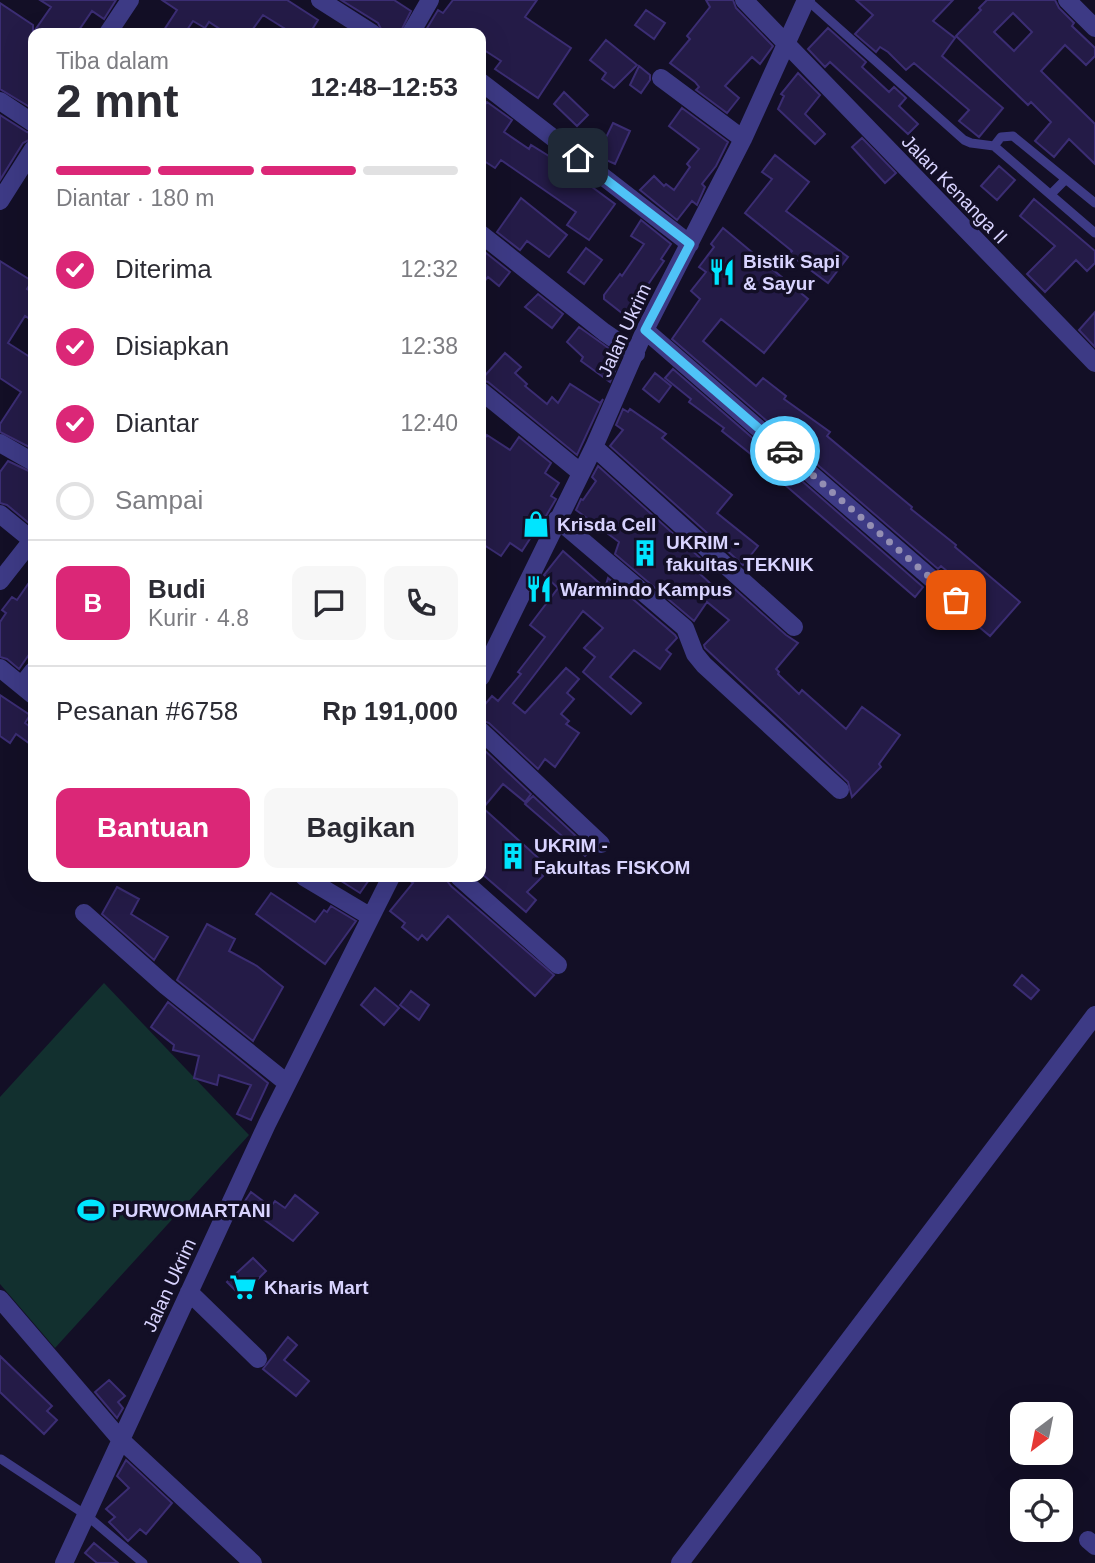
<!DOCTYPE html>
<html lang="id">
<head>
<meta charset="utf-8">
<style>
	body { margin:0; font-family:Helvetica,sans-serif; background:#f7f7f7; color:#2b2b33; height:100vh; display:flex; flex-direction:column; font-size:26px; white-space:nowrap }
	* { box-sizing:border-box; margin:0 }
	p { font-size:23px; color:#7c7c81 }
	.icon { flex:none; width:38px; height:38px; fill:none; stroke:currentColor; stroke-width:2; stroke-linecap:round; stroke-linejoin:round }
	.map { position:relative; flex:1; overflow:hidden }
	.drawer { position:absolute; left:28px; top:28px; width:458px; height:854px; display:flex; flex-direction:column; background:#fff; border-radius:14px; box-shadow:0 7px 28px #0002 }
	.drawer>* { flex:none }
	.needle { width:46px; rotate:212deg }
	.tools { position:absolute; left:1010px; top:1402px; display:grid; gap:14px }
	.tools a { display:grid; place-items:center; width:63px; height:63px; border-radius:14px; background:#fff; box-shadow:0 7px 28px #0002; font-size:35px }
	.pin { position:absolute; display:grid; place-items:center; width:60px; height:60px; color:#fff; margin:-30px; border-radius:14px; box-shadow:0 4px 10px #0006 }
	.courier { position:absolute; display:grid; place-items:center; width:70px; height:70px; margin:-35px; border:5px solid #4fc3f7; border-radius:50%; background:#fff; color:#222; box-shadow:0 2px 9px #0007 }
	.head em { font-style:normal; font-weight:700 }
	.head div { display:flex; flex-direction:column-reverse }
	.head { display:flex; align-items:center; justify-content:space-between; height:119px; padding:0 28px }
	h1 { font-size:46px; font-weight:700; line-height:52px }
	.bar { display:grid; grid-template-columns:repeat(4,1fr); gap:10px 7px; align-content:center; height:84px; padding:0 28px }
	.bar i { height:9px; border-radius:5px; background:#e1e1e2 }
	.bar .current { background:#db2777 }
	.bar p { grid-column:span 4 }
	.line { display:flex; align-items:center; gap:18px; padding:0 28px; border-top:2px solid #e1e1e2 }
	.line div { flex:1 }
	.round { display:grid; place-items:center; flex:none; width:74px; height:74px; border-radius:14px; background:#f7f7f7 }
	ol { padding:0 28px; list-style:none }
	li { display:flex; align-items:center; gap:21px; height:77px }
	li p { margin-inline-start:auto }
	li .icon { padding:7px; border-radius:50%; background:#db2777; color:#fff; stroke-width:4 }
	li:last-child { color:#7c7c81 }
	li i { width:38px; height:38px; border:4px solid #e1e1e2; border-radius:50% }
	.button { display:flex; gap:14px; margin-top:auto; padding:14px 28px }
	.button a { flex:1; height:80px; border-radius:14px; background:#db2777; color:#fff; font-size:28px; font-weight:700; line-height:80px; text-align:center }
	.button a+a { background:#f7f7f7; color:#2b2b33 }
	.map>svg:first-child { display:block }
	.pitch { fill:#12302f }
	.building { fill:#241b47; stroke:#3b2d73; stroke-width:2; fill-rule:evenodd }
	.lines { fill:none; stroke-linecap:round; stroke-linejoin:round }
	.lane { stroke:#3d3a85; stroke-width:9 }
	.street { stroke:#3d3a85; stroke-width:18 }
	.done { stroke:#948fb3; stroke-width:7; stroke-dasharray:0 12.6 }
	.route { stroke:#4fc3f7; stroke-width:9 }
	.labels { text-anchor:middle; stroke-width:7; stroke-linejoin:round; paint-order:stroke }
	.street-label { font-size:19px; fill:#d9d4ff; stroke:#130f26 }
	.poi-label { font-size:19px; font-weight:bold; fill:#d9d4ff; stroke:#130f26; text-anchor:start }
</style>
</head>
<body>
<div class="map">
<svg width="1095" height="1563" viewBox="0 0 1095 1563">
	<rect width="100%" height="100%" fill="#130f26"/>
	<path class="pitch" d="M104 983 249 1135 55 1348 0 1284V1097Z"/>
	<path class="building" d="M40 0H116L104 19 92 11 77 33H33L51 7Z
		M162 0H287L318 20 310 33H292L263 15 250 33H226L209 22 205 28 193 21 185 33H162L177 10Z
		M341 0H394L411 11 400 33H383L378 23Z
		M453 0H537L525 17 571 48 538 98 495 69 501 61 481 48V33H431L426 30 438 10 443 13Z
		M706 0H733L736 8 773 46 760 64 752 57 725 86 739 98 727 113 696 90 699 87 695 82 670 63 690 39 687 36 710 7Z
		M856 0H953L933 21 955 38 942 56 1003 108 979 137 959 121 969 110 914 63 906 70 888 52 880 47 876 52 855 34 873 15Z
		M987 0H1055L1059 8 1074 23 1072 26 1095 48V56L1086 65 1065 45 1041 71 1095 124V164L1069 139 1054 157 1035 141 1051 122 1031 102 1028 105 956 36 981 10 979 8ZM1013 13 1032 32 1014 51 994 32Z
		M0 3 33 25V109L0 89Z
		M646 10 665 23 654 39 635 25Z
		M828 28 866 62 862 67 889 92 894 87 906 98 899 106 918 124 908 134 830 62 825 67 808 49Z
		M606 40 637 65 614 88 602 79 606 73 590 60Z
		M639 66 650 75V80L641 93 630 85Z
		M798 73 820 95 805 114 825 134 815 144 778 109 784 96 781 94Z
		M564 92 588 115 577 126 554 104Z
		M487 102 512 120 504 132 529 149 531 145 565 166 567 163 590 181 588 184 615 204 589 240 567 225 576 212 501 160 495 168 481 159V110Z
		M682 108 728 142 716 166 702 184 705 187 697 205 692 201 677 220 640 190 654 176 664 186 666 184 674 190 690 167 687 164 699 149 669 126Z
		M0 115 27 132 33 134V138L23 143 0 180Z
		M613 123 630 131 615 164 597 156Z
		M862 138 896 173 885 183 852 147Z
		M775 155 809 182 786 211 848 257 828 283 789 254 792 251 745 213 772 179 762 172Z
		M999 166 1015 180 997 200 981 186Z
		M521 198 567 235 549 257 527 241 520 250 497 232Z
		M1034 199 1095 251V263L1087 271 1076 260 1045 292 1027 274 1055 246 1020 216Z
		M641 220 671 244 661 259 664 261 643 292 645 294 627 317 604 299V295L620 274 622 276 644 244 631 236Z
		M723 228 808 299 764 353 721 319 703 341 756 386 763 378 786 396 784 399 830 432 827 436 912 507 911 509 956 545 955 547 1020 602 990 636 960 611 965 607 973 593 941 566 938 569 672 339 700 299 691 291 706 272 699 267 714 247 711 244Z
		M586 248 602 260 584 284 568 272Z
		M481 249 510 272 499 286 488 277 481 285Z
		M0 261 32 281 27 289 33 293V321L25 316 8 343 33 359V449L0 432V424L21 392 0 378Z
		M538 294 563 314 552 328 525 307Z
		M1095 312V347L1079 330Z
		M579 327 621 357 610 382 581 361 583 357 567 342Z
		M505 353 521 367 515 373 527 384 525 386 547 404 552 397 558 403 570 384 600 403 603 399 577 455 488 382 481 380Z
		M673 369 770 453 762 463 722 431 724 428 689 402 691 399 665 378Z
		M655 373 671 386 659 402 643 389Z
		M623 409 628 412 630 409 666 434 662 438 732 495 717 513 758 546 743 565 610 446 623 430 616 425Z
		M487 435 510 450 519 437 551 463 545 473 559 483 551 496 556 499 543 521 545 522 539 533 535 531 522 551 510 543 501 556 481 543V444Z
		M8 461 33 473V520L30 524 7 505 0 503V472Z
		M598 466 708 565 700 574 721 593 729 584 786 635 798 643 776 669 779 672 778 674 799 694 802 690 846 729 862 707 900 735 879 764 881 767 852 797 848 782 705 648 704 645 729 620 707 602 694 621 615 554 619 542 576 510 581 499 583 500 596 481 592 477Z
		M794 474 923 587 915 597 785 485Z
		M563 551 605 588 608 578 675 635 677 638 666 650 671 654 660 669 634 650 610 677 641 703 631 714 583 672 595 657 584 648 603 628 583 611 513 703 525 713 566 668 579 679 567 693 574 699 561 714 569 721 566 724 579 733 555 767 545 759 538 769 489 723 481 720V709L492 696 498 701 521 674 518 672 545 637 530 625 558 588 544 575Z
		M33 577V660L28 656 19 669 7 659 0 657V622L6 613 2 610 12 597 17 600Z
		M0 695 30 715 25 723 33 729V746L16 734 10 743 0 736Z
		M481 747 531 794 525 802 503 784 483 808 545 864 538 872 543 876 527 892 536 900 526 912 481 873Z
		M533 796 591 850 585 856 525 804Z
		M335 877H371L360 893Z
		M405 877H444L451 886 554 975 535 996 448 916 427 940 422 935 418 940 402 927 405 923 390 911 413 883Z
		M117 887 139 899 131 914 168 937 154 960 102 914Z
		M271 893 315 922 324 910 327 912 331 906 356 921 325 964 256 914Z
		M207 924 235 939 229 951 257 966 283 987 253 1041 177 980Z
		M1022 975 1039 990 1031 999 1014 985Z
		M375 988 399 1008 384 1025 361 1005Z
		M411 991 429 1005 419 1020 400 1005Z
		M168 1002 268 1083 251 1120 237 1114 251 1085 219 1075 217 1085 194 1078 199 1056 173 1050 174 1045 151 1027Z
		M251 1192 267 1204 272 1205 275 1201 285 1208 295 1195 318 1213 293 1241 243 1204Z
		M253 1258 266 1271 241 1296 227 1282Z
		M288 1337 297 1345 284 1360 309 1381 296 1396 263 1369Z
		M0 1356 52 1406 47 1411 57 1420 44 1434 0 1392Z
		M109 1380 125 1396 118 1402 123 1408 117 1418 95 1392Z
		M126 1460 172 1503 146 1534 140 1529 128 1541 109 1522 115 1517 106 1509 129 1488 117 1476Z
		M94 1543 118 1563H97L85 1553Z"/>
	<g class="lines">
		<path class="lane" d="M807 0 964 140 971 143 994 146 1001 137 1013 136 1095 203
			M994 146 1095 233
			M1051 194 1065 180
			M1 1459 86 1515 143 1563"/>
		<path class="street" d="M320 0 372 33
			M744 0 1095 363
			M1067 0 1095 28
			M108 33 130 0
			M411 33 430 0
			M661 78 743 139
			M481 82 690 244
			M0 101 33 123
			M0 201 33 149
			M481 234 604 332 636 354
			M645 330 956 600
			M481 391 580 472
			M0 443 33 462
			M594 447 794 627
			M0 514 33 541
			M557 519 685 628 695 654 704 665 840 790
			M0 581 33 539
			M0 668 33 695
			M481 677 594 447 645 330 743 139 806 0
			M22 685 33 671
			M481 731 601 844
			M304 877 371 917
			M459 877 558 965
			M84 913 166 986 287 1083
			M189 1292 258 1359
			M0 1299 121 1440 253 1563
			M1088 1540 1095 1546
			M64 1563 267 1124 391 877
			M680 1563 1095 1015"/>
	</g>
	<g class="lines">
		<path class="done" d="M785 451 956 600"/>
		<path class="route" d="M578 158 690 244 645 330 785 451"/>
	</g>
	<defs>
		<symbol id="restaurant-bare" viewBox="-9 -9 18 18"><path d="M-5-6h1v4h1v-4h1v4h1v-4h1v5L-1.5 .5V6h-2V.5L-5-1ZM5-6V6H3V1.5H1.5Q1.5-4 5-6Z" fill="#00e5ff" stroke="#130f26" stroke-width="2.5" paint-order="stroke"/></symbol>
		<symbol id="shop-bare" viewBox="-9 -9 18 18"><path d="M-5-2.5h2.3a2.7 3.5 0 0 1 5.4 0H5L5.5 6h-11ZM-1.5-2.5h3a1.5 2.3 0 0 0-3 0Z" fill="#00e5ff" stroke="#130f26" stroke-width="2.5" paint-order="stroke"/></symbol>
		<symbol id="building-bare" viewBox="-9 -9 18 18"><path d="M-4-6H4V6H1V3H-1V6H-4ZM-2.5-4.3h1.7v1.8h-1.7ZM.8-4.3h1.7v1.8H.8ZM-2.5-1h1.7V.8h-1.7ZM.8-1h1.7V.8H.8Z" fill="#00e5ff" stroke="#130f26" stroke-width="2.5" paint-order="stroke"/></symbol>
		<symbol id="stadium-bare" viewBox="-9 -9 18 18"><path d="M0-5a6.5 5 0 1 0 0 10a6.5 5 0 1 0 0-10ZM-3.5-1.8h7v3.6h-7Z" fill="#00e5ff" stroke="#130f26" stroke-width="2.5" paint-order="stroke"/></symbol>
		<symbol id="supermarket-bare" viewBox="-9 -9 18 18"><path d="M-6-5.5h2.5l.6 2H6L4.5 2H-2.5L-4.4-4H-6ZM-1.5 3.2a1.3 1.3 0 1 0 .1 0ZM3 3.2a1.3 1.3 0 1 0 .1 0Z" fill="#00e5ff" stroke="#130f26" stroke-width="2.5" paint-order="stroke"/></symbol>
	</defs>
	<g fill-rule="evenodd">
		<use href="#restaurant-bare" x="703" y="253" width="38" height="38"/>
		<use href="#shop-bare" x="517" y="505" width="38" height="38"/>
		<use href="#building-bare" x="626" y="534" width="38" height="38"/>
		<use href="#restaurant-bare" x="520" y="570" width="38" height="38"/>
		<use href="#building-bare" x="494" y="837" width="38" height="38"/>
		<use href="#stadium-bare" x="72" y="1191" width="38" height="38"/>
		<use href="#supermarket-bare" x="224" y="1268" width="38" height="38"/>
	</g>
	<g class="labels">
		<g class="street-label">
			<text transform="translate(955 189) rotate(46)" y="7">Jalan Kenanga II</text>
			<text transform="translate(624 330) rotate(-65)" y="7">Jalan Ukrim</text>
			<text transform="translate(169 1285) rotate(-65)" y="7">Jalan Ukrim</text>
		</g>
		<g class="poi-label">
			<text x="743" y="268">Bistik Sapi<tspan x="743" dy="22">&amp; Sayur</tspan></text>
			<text x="557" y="531">Krisda Cell</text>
			<text x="666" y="549">UKRIM -<tspan x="666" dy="22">fakultas TEKNIK</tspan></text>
			<text x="560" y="596">Warmindo Kampus</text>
			<text x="534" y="852">UKRIM -<tspan x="534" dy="22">Fakultas FISKOM</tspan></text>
			<text x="112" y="1217">PURWOMARTANI</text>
			<text x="264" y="1294">Kharis Mart</text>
		</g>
	</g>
</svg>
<div class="tools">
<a><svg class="needle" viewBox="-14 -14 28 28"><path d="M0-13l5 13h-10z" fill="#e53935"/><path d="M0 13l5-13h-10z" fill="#7c7c81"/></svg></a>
<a><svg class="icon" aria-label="locate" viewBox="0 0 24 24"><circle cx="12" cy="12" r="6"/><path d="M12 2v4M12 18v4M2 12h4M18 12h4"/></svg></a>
</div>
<div class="pin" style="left:956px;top:600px;background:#ea580c"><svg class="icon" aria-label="bag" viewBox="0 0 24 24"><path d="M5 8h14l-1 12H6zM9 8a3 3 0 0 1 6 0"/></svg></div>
<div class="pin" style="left:578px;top:158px;background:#1f2937"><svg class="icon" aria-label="home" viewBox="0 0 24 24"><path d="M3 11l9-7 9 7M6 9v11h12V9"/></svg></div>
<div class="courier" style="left:785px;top:451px"><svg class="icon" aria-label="car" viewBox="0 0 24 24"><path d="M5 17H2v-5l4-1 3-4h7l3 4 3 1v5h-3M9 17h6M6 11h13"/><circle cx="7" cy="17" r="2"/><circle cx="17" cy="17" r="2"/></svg></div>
<section class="drawer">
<div class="head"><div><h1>2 mnt</h1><p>Tiba dalam</p></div><em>12:48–12:53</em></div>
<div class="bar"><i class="current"></i><i class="current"></i><i class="current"></i><i></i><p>Diantar · 180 m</p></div>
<ol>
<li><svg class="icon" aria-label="check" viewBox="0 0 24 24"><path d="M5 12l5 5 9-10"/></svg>Diterima<p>12:32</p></li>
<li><svg class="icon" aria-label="check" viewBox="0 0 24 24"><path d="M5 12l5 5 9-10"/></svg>Disiapkan<p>12:38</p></li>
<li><svg class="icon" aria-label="check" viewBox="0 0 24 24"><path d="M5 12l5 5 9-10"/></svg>Diantar<p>12:40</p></li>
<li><i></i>Sampai</li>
</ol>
<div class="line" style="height:126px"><b class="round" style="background:#db2777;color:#fff">B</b><div><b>Budi</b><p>Kurir · 4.8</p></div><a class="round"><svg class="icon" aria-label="chat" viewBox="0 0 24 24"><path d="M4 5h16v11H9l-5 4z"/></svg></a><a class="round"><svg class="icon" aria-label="phone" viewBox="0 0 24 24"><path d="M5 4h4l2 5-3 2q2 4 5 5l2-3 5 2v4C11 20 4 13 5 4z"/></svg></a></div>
<div class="line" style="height:91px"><div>Pesanan #6758</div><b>Rp 191,000</b></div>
<div class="button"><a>Bantuan</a><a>Bagikan</a></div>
</section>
</div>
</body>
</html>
